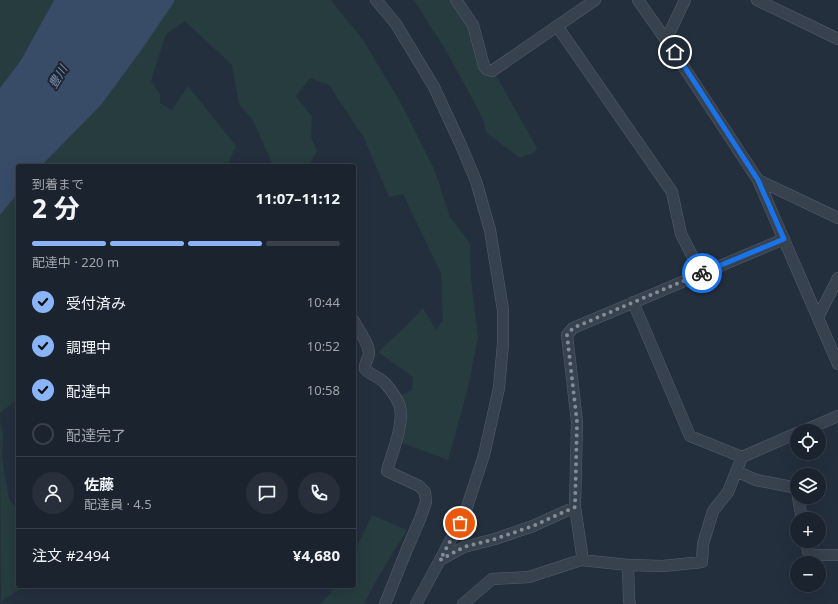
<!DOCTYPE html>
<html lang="ja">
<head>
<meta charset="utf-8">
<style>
	body { margin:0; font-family:"Noto Sans","Noto Sans JP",sans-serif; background:#282f3a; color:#f1f3f6; height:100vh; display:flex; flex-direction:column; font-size:15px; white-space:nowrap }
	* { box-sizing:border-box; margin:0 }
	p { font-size:13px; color:#a0a4aa }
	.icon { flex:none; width:22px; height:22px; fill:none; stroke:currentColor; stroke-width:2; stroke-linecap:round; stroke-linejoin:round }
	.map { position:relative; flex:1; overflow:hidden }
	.sheet { position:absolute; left:16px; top:164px; width:340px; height:424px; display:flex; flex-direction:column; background:#1b232e; border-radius:4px; box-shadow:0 4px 16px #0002,0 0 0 1px #39404a }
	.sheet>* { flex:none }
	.buttons { position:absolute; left:790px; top:424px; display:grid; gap:8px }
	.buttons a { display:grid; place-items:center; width:36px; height:36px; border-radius:50%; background:#1b232e; box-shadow:0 4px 16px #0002,0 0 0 1px #39404a; font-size:20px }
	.pin { position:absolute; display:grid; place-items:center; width:34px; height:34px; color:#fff; margin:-17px; border:2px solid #fff; border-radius:50%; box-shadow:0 1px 4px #0007 }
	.courier { position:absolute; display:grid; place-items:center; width:40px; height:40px; margin:-20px; border:3px solid #1a73e8; border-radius:50%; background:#fff; color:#222; box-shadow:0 1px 5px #0007 }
	.headline em { font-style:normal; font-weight:700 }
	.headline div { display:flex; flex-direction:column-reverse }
	.headline { display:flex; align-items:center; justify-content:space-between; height:68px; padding:0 16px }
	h1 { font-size:26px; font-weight:700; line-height:30px }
	.bar { display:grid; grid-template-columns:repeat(4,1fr); gap:6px 4px; align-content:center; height:48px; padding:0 16px }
	.bar i { height:5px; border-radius:3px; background:#39404a }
	.bar .active { background:#8ab4f8 }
	.bar p { grid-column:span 4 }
	.line { display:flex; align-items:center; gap:10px; padding:0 16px; border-top:1px solid #39404a }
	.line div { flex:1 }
	.round { display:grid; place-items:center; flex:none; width:42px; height:42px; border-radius:21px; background:#282f3a }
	ol { padding:0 16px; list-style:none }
	li { display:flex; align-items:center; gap:12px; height:44px }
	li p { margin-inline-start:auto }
	li .icon { padding:4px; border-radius:50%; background:#8ab4f8; color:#111; stroke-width:4 }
	li:last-child { color:#a0a4aa }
	li i { width:22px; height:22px; border:2px solid #39404a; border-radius:50% }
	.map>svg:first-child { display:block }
	.green { fill:#263c3f }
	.water { fill:#394c67 }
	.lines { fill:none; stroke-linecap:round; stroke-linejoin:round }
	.street-casing { stroke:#565f6c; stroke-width:12 }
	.street { stroke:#38414e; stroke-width:11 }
	.done { stroke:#828b98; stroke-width:4; stroke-dasharray:0 7.2 }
	.route { stroke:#1a73e8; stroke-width:5 }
	.labels { text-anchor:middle; stroke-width:4; stroke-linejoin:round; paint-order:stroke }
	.water-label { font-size:12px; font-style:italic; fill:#7c92b1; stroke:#1d2633 }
</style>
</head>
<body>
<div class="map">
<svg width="838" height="604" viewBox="0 0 838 604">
	<rect width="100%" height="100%" fill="#242f3e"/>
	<path class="green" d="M0 0H54L21 60 0 88Z
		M174 0H331L363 40 402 105 435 171 450 217 470 243 471 279 478 337 467 392 448 460 397 441 398 397 412 390 413 377 378 352 406 326 423 308 436 330 443 320 441 273 403 194 389 197 364 138 329 85 310 78 296 96 312 117 311 137 317 151 308 166H273L253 120 239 104 232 65 185 21 166 34 151 81 160 94V103L172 110 188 86 236 146 227 166H41L101 105 174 2Z
		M414 0H455L471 26 480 56 494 72 537 148 535 152 520 158 487 133 482 117 448 54Z
		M18 193V399L0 413V215Z
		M0 423 3 432 2 458 9 499 18 511V586H25L3 600 1 604Z
		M372 515 407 530 378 577 364 604H321L336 586H354V553Z"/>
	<path class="water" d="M54 0H174V2L142 49 101 105 41 166H18V193L0 215V88L21 60Z"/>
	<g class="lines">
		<defs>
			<path id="street" d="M376 0 396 24 434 87 460 143 476 181 490 230 503 310V344L499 388 484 455 465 513 440 560
				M456 0 473 25 484 66 486 69 492 71 595 0
				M638 0 666 40 758 180 838 364
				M757 0 838 39
				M557 26 672 192 681 234 701 273
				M666 40 685 0
				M758 180 838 218
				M633 302 690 436 742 457 797 433
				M818 317 838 278
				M354 321C359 331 369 343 369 354 368 360 364 363 365 369 371 375 380 378 385 383 391 390 398 399 400 407 404 425 392 453 387 471L419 486 425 492 426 502 420 519 407 549 385 604
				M803 431 838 416
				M736 471 756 480 797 488V490
				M798 497 802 519
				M806 541 808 552 812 555H838
				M581 560 582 554 575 507 577 422 567 335 573 328 784 239
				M628 565 629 600 630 604
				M416 604 440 560 464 547 495 539 533 526 575 507
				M463 604 492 579 529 577 581 560 628 565 663 566 702 562 703 544 713 511 728 492 742 457"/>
		</defs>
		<use href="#street" class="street-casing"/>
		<use href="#street" class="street"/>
	</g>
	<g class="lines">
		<path class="done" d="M460 523 440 560 464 547 495 539 533 526 575 507 577 422 567 335 573 328 702 273"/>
		<path class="route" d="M675 52 758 180 784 239 702 273"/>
	</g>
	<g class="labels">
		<g class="water-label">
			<text transform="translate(58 77) rotate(-59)" y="4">豊川</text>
		</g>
	</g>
</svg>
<div class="buttons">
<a><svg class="icon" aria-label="locate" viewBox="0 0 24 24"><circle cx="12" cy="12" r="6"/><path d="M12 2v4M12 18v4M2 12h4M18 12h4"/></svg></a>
<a><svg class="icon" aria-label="layers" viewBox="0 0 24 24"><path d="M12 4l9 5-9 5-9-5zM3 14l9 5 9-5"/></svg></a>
<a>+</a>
<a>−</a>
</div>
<div class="pin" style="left:460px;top:523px;background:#ea580c"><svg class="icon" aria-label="bag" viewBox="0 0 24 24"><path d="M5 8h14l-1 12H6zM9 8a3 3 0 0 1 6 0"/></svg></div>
<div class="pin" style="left:675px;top:52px;background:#1f2937"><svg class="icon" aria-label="home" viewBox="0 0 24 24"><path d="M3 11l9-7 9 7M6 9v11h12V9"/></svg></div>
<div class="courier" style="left:702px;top:273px"><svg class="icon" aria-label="bike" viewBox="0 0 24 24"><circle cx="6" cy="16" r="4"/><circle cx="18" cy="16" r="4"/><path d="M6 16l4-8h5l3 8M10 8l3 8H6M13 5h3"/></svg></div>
<section class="sheet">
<div class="headline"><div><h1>2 分</h1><p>到着まで</p></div><em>11:07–11:12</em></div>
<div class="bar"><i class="active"></i><i class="active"></i><i class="active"></i><i></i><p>配達中 · 220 m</p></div>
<ol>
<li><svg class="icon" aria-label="check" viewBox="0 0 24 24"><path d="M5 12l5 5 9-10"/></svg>受付済み<p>10:44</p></li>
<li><svg class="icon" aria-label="check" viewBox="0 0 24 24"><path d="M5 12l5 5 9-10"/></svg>調理中<p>10:52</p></li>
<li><svg class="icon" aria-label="check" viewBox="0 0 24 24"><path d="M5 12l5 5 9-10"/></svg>配達中<p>10:58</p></li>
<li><i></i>配達完了</li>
</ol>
<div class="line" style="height:72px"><a class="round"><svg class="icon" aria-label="person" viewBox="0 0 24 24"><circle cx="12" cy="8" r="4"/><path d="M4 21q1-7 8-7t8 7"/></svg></a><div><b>佐藤</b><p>配達員 · 4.5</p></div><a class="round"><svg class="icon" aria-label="chat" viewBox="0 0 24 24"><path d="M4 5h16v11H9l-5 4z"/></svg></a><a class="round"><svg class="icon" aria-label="phone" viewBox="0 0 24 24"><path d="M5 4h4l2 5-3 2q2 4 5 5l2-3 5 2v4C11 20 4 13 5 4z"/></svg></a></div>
<div class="line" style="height:52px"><div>注文 #2494</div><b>¥4,680</b></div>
</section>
</div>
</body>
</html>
